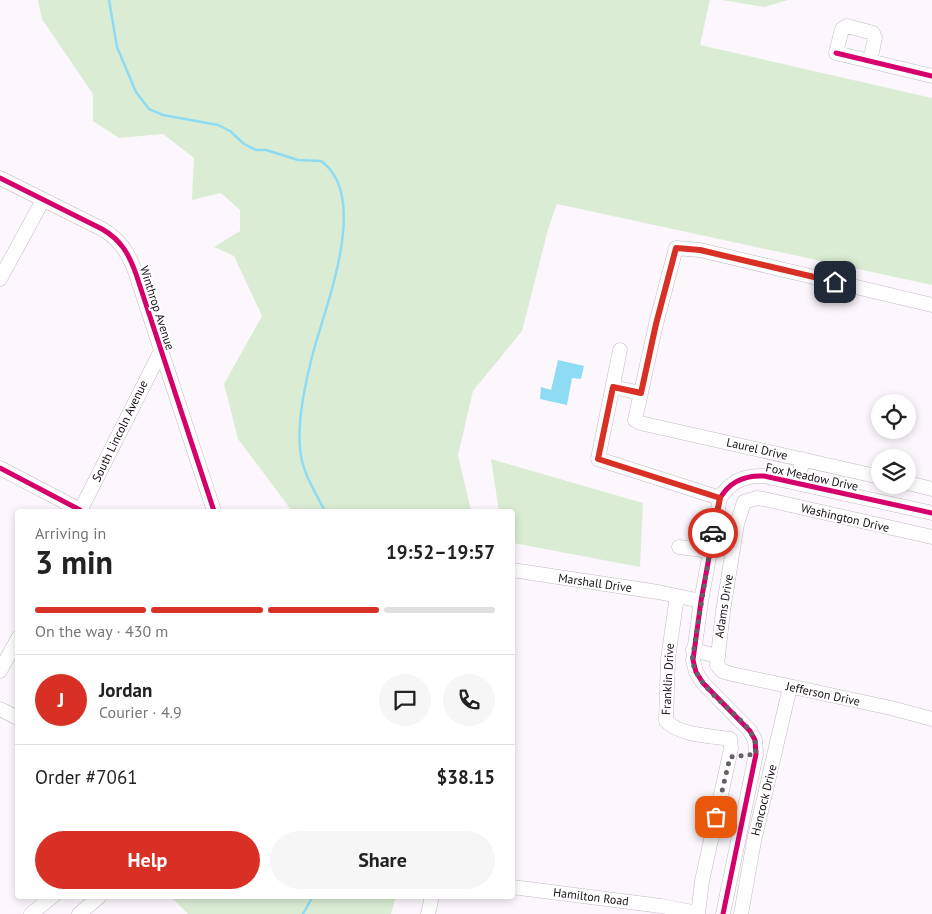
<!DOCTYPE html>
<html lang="en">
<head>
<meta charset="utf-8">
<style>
	body { margin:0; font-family:"PT Sans",sans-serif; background:#f6f6f6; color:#222; height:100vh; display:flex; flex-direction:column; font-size:19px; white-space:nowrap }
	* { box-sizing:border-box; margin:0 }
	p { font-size:16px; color:#767676 }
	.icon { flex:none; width:28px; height:28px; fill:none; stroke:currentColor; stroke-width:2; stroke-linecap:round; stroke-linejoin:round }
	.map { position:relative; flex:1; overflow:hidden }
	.panel { position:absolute; left:15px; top:509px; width:500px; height:390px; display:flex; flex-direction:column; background:#fff; border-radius:5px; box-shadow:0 2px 8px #0003 }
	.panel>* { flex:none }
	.tools { position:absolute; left:871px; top:394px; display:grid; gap:10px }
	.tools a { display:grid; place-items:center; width:45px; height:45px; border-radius:50%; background:#fff; box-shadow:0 2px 8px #0003; font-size:25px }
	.pin { position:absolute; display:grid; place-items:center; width:42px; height:42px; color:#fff; margin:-21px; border-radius:10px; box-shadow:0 2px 8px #0006 }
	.courier { position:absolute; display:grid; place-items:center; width:50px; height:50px; margin:-25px; border:4px solid #d93025; border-radius:50%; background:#fff; color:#222; box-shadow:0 1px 6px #0007 }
	.overview em { font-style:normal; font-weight:800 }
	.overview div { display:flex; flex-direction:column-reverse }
	.overview { display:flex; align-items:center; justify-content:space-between; height:85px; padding:0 20px }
	h1 { font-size:32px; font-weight:800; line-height:38px }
	.bar { display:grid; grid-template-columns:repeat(4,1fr); gap:8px 5px; align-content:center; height:60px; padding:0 20px }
	.bar i { height:6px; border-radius:4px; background:#e0e0e0 }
	.bar .on { background:#d93025 }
	.bar p { grid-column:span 4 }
	.line { display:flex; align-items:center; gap:12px; padding:0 20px; border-top:1px solid #e0e0e0 }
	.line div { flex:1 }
	.round { display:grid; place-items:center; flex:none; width:52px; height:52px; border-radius:26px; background:#f6f6f6 }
	.primary-button { display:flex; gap:10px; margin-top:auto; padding:10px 20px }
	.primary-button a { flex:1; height:58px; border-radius:30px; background:#d93025; color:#fff; font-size:20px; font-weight:800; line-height:58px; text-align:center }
	.primary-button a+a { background:#f6f6f6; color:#222 }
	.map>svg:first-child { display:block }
	.green { fill:#daedd4 }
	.water { fill:#8edcf4 }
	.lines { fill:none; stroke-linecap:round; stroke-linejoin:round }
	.stream { stroke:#8edcf4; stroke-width:2.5 }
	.minor-casing { stroke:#c1bcc1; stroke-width:15 }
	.minor { stroke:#fffeff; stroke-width:14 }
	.cycleway-casing { stroke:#fff; stroke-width:8 }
	.cycleway { stroke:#d6006c; stroke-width:5 }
	.done { stroke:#666166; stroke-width:5; stroke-dasharray:0 9 }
	.route { stroke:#d93025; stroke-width:6 }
	.labels { text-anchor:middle; stroke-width:4; stroke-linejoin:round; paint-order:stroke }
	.street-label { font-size:12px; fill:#161016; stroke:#fff }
</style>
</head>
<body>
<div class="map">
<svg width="932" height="914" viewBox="0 0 932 914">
	<rect width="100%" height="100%" fill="#fcf7fc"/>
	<path class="green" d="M38 0H710L700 45 932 98V285L557 204 549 226 522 331 473 391 458 455 471 511H292L238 439 224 384 262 316 234 256 214 247 240 231V210L221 193 192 200 194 158 163 134 119 138 93 121V94L42 19Z
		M722 0H788L764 7Z
		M491 459 643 503 640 567 513 543 512 511H499Z
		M170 896H396L391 914H188Z"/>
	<path class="water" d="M558 360 584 366 581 379 572 378 567 405 540 399 541 387 551 390Z"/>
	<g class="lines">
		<path class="stream" d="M109 0 117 47 136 92 149 109 163 115 218 125 230 131 244 144 256 150H266L298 160 321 161C371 196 325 307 313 353 306 380 297 420 300 448 301 470 315 492 325 511
			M303 914 313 896"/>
		<defs>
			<path id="minor" d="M870 61 875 38 873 33 847 26 842 29 836 53 932 76
				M0 178 102 229C121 240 129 254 136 274L214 511
				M0 279 43 200
				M620 350 598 459 720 498
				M613 387 641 393
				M0 468 80 510
				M880 477 640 423 635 420 656 324 676 248 700 250 932 305
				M799 483 802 459
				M908 483 932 489
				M80 511 161 351
				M932 537 764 499 757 498 744 502 737 524 723 611 717 665 722 671 732 674 891 708 932 719
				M679 547 710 551
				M512 570 658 592 701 601
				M677 596 668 659 666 721C679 735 711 736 730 739L731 749 702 881 698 914
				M693 650 717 656
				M0 671 18 638
				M0 709 18 718
				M512 887 661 906 698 913
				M31 914 53 896
				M79 914 100 896
				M428 914 432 896
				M723 914 756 754 755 740 750 731 703 683 696 672 693 660 701 601 720 498C730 481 745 475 764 476L932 513
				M741 914 754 841 790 687"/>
		</defs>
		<use href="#minor" class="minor-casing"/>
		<use href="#minor" class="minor"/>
		<defs>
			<path id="cycleway" d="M836 53 932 76
				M0 178 102 229C121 240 129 254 136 274L214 511
				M0 468 80 510
				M723 914 756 754 755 740 750 731 703 683 696 672 693 660 701 601 720 498C730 481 745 475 764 476L932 513"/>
		</defs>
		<use href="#cycleway" class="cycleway-casing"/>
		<use href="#cycleway" class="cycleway"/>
	</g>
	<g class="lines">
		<path class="done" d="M713 533 692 660C699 691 732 707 750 731L755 740 756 754 730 757 716 817"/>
		<path class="route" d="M713 533 720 498 598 459 613 387 641 393 656 324 676 248 700 250 835 282"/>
	</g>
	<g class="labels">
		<g class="street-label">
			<text transform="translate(157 308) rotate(72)" y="4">Winthrop Avenue</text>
			<text transform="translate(120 431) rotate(-64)" y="4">South Lincoln Avenue</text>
			<text transform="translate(757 449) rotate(13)" y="4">Laurel Drive</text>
			<text transform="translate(812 477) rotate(12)" y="4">Fox Meadow Drive</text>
			<text transform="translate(845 518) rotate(13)" y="4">Washington Drive</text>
			<text transform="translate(595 583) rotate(8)" y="4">Marshall Drive</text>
			<text transform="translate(724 606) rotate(-81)" y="4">Adams Drive</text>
			<text transform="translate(668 679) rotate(-87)" y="4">Franklin Drive</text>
			<text transform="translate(823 694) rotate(12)" y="4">Jefferson Drive</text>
			<text transform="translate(764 800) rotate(-76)" y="4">Hancock Drive</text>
			<text transform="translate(591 897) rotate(7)" y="4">Hamilton Road</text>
		</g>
	</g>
</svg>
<div class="tools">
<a><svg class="icon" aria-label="locate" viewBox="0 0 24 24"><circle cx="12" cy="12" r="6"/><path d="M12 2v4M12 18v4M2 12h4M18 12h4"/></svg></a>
<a><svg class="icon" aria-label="layers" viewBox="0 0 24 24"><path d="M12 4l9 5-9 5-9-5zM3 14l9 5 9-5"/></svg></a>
</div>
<div class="pin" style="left:716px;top:817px;background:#ea580c"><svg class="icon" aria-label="bag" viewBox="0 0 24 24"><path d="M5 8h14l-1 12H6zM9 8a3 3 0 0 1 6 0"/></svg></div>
<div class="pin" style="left:835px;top:282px;background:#1f2937"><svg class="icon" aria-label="home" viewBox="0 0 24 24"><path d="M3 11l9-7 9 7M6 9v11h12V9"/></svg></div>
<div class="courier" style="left:713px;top:533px"><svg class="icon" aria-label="car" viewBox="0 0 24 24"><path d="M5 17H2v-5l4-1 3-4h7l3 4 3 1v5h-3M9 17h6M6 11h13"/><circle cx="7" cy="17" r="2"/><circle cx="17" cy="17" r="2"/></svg></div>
<section class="panel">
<div class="overview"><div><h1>3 min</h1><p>Arriving in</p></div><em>19:52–19:57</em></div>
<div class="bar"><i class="on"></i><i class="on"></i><i class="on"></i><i></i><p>On the way · 430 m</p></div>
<div class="line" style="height:90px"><b class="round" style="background:#d93025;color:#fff">J</b><div><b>Jordan</b><p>Courier · 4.9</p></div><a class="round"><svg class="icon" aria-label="chat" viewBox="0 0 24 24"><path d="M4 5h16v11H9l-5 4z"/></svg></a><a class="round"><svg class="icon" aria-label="phone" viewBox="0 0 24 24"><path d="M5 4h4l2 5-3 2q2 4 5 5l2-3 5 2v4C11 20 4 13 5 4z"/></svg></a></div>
<div class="line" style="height:65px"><div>Order #7061</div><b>$38.15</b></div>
<div class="primary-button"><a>Help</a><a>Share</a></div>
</section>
</div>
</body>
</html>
